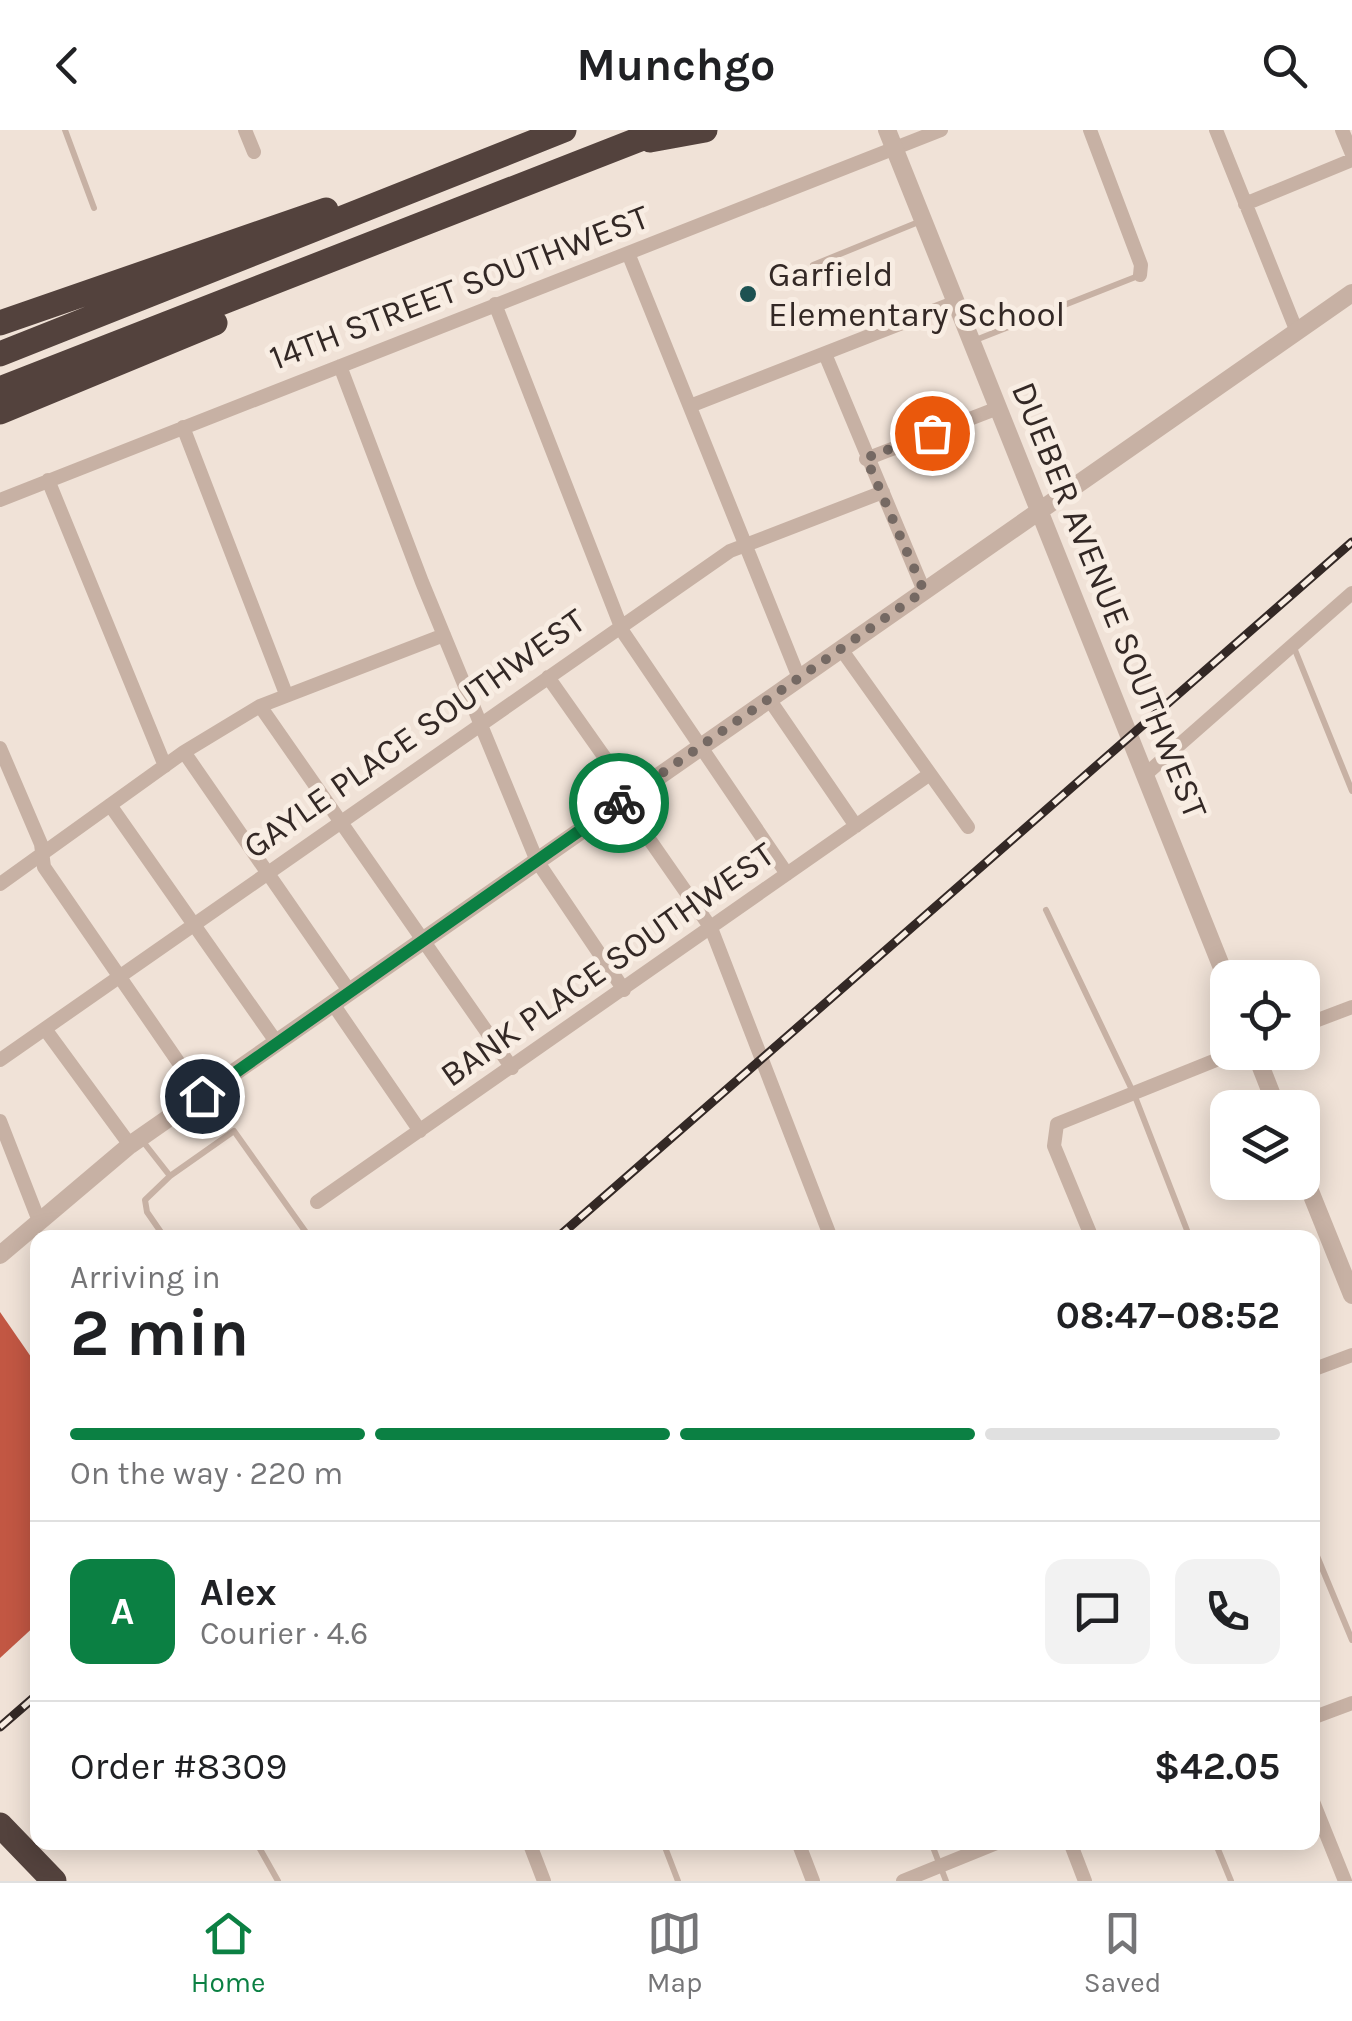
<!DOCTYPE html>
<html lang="en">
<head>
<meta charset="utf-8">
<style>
	body { margin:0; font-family:Karla,sans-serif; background:#f2f2f2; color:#202124; height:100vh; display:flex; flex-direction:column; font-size:38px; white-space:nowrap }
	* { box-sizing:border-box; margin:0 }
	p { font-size:32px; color:#757577 }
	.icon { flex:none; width:55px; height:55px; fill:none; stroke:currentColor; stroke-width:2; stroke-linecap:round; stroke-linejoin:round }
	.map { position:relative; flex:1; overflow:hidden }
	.sheet { position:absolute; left:30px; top:1100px; width:1290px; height:620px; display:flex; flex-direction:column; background:#fff; border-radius:20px; box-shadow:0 5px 25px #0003 }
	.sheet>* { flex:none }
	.controls { position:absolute; left:1210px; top:830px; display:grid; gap:20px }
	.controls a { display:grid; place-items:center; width:110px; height:110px; border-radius:20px; background:#fff; box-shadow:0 5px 25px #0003; font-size:50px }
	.pin { position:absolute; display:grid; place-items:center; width:85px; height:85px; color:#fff; margin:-42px; border:5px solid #fff; border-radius:50%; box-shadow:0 2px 10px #0007 }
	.courier { position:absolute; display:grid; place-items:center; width:100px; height:100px; margin:-50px; border:8px solid #0b8043; border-radius:50%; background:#fff; color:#222; box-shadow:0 2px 12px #0007 }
	.headline em { font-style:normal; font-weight:700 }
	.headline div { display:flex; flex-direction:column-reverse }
	.headline { display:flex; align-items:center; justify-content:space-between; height:170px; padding:0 40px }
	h1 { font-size:65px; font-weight:700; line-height:75px }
	.bar { display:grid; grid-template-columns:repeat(4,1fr); gap:15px 10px; align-content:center; height:120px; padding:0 40px }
	.bar i { height:12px; border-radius:8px; background:#e0e0e0 }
	.bar .active { background:#0b8043 }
	.bar p { grid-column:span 4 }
	.line { display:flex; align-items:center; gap:25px; padding:0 40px; border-top:2px solid #e0e0e0 }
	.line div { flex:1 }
	.round { display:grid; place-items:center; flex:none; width:105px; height:105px; border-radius:20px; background:#f2f2f2 }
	header { display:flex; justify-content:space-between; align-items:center; height:130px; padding:0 40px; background:#fff; font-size:45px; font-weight:700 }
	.tabs { display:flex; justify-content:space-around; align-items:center; height:140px; border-top:2px solid #e0e0e0; background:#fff; font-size:28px; color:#757577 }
	.tabs a { display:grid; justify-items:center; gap:5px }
	.tabs .active { color:#0b8043 }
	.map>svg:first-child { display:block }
	.building { fill:#c25743 }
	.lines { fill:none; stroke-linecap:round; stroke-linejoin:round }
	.service { stroke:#c7b1a4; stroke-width:6 }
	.minor { stroke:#c7b1a4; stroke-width:14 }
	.tertiary { stroke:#c7b1a4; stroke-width:18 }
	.motorway { stroke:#53423d; stroke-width:25 }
	.rail-casing { stroke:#332825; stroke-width:9 }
	.rail { stroke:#f8ede3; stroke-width:5; stroke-dasharray:15; stroke-linecap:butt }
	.done { stroke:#756963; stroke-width:10; stroke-dasharray:0 18 }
	.route { stroke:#0b8043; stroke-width:12 }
	.poi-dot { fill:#1d5252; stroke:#f8ede3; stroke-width:4 }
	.labels { text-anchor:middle; stroke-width:10; stroke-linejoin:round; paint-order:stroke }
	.poi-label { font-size:35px; fill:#332825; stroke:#f8ede3; text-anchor:start }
	.street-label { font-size:35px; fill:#332825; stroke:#f8ede3 }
</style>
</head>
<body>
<header><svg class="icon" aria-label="back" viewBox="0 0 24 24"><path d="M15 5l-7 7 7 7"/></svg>Munchgo<svg class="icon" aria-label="search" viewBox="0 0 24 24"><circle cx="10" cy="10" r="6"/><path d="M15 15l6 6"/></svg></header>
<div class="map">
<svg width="1352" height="1751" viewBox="0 0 1352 1751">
	<rect width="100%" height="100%" fill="#f0e2d7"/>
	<path class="building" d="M0 1182 38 1237V1493L0 1528Z"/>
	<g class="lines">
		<path class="service" d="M65 0 94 78
			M813 135 921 91
			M973 211 1138 146
			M1293 515 1352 661
			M1046 780 1134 964 1190 1108
			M141 1009 170 1046
			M165 1108 147 1082 145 1070 170 1046 234 1001 310 1108
			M1312 1414 1352 1510
			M256 1712 278 1751
			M663 1712 678 1751
			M931 1712 946 1751
			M1215 1712 1231 1751"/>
		<path class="minor" d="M245 0 254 22
			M1090 0 1141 135 1140 145
			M1216 0 1297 202
			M1342 0 1352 24
			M1245 74 1352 30
			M628 123 799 548
			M495 174 623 502 787 744
			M825 224 924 461
			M340 236 422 452 537 731 624 860
			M690 276 956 172
			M183 297 286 564
			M866 329 998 278
			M48 350 165 636
			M0 370 941 0
			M841 519 968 697
			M548 547 622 652 631 683 711 798 831 1108
			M769 569 856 696
			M260 576 512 938
			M0 618 41 714 44 737 201 965
			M184 622 350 862
			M1145 645 1352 463
			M110 675 277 913
			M0 754 184 622 260 576 444 505
			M333 874 420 1001
			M1302 896 1352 877
			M45 899 130 1015
			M0 930 730 421 883 362
			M0 991 39 1091
			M317 1072 930 644
			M1092 1108 1054 1016 1057 994 1236 922
			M1312 1240 1352 1225
			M1312 1588 1352 1573
			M1312 1669 1345 1751
			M529 1712 544 1751
			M798 1712 813 1751
			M1070 1712 1085 1751
			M903 1751 999 1712"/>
		<path class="tertiary" d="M887 0 1228 853
			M1255 922 1277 978
			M1302 1041 1352 1165
			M0 1125 130 1015 1352 163"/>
		<path class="motorway" d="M650 10 705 0
			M0 193 326 80
			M0 224 564 0
			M0 259 663 0
			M0 282 215 193
			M0 1695 54 1751"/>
		<defs>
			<path id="rail" d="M557 1108 1352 412
				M0 1597 38 1564"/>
		</defs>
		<use href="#rail" class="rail-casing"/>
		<use href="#rail" class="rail"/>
	</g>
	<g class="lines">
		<path class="done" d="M619 673 924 461 866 328 932 303"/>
		<path class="route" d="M202 966 619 673"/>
	</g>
	<circle class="poi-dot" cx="748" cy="164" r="10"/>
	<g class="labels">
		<g class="poi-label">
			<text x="768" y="156">Garfield<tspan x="768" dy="40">Elementary School</tspan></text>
		</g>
		<g class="street-label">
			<text transform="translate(459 157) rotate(-21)" y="12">14TH STREET SOUTHWEST</text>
			<text transform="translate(1110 470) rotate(68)" y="12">DUEBER AVENUE SOUTHWEST</text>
			<text transform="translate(414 603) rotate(-35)" y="12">GAYLE PLACE SOUTHWEST</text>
			<text transform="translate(607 834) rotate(-35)" y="12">BANK PLACE SOUTHWEST</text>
		</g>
	</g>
</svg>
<div class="controls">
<a><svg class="icon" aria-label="locate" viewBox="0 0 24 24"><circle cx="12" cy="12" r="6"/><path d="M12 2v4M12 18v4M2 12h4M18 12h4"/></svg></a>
<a><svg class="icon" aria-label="layers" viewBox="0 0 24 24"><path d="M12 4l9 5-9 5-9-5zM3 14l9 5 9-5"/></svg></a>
</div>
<div class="pin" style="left:932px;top:303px;background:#ea580c"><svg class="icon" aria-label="bag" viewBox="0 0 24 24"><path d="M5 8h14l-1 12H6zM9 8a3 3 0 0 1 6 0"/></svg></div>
<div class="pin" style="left:202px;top:966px;background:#1f2937"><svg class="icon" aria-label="home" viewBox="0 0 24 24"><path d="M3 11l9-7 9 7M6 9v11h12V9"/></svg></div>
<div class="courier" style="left:619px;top:673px"><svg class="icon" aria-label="bike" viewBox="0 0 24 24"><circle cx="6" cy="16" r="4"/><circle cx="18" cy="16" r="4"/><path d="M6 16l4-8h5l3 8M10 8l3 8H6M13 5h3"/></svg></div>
<section class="sheet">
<div class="headline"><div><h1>2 min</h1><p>Arriving in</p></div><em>08:47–08:52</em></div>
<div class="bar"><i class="active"></i><i class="active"></i><i class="active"></i><i></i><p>On the way · 220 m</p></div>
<div class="line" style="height:180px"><b class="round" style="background:#0b8043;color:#fff">A</b><div><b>Alex</b><p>Courier · 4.6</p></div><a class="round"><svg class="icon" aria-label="chat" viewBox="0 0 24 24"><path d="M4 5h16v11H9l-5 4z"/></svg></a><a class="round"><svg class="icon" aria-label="phone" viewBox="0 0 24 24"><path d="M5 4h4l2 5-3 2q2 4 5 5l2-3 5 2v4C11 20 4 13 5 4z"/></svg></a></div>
<div class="line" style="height:130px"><div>Order #8309</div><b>$42.05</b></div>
</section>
</div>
<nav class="tabs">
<a class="active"><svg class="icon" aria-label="home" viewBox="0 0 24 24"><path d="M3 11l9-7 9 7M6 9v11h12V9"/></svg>Home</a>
<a><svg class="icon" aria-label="map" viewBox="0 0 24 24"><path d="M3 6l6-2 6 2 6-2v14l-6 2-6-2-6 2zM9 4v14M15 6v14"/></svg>Map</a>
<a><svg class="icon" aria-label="saved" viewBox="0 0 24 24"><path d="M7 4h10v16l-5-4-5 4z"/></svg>Saved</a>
</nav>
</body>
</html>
